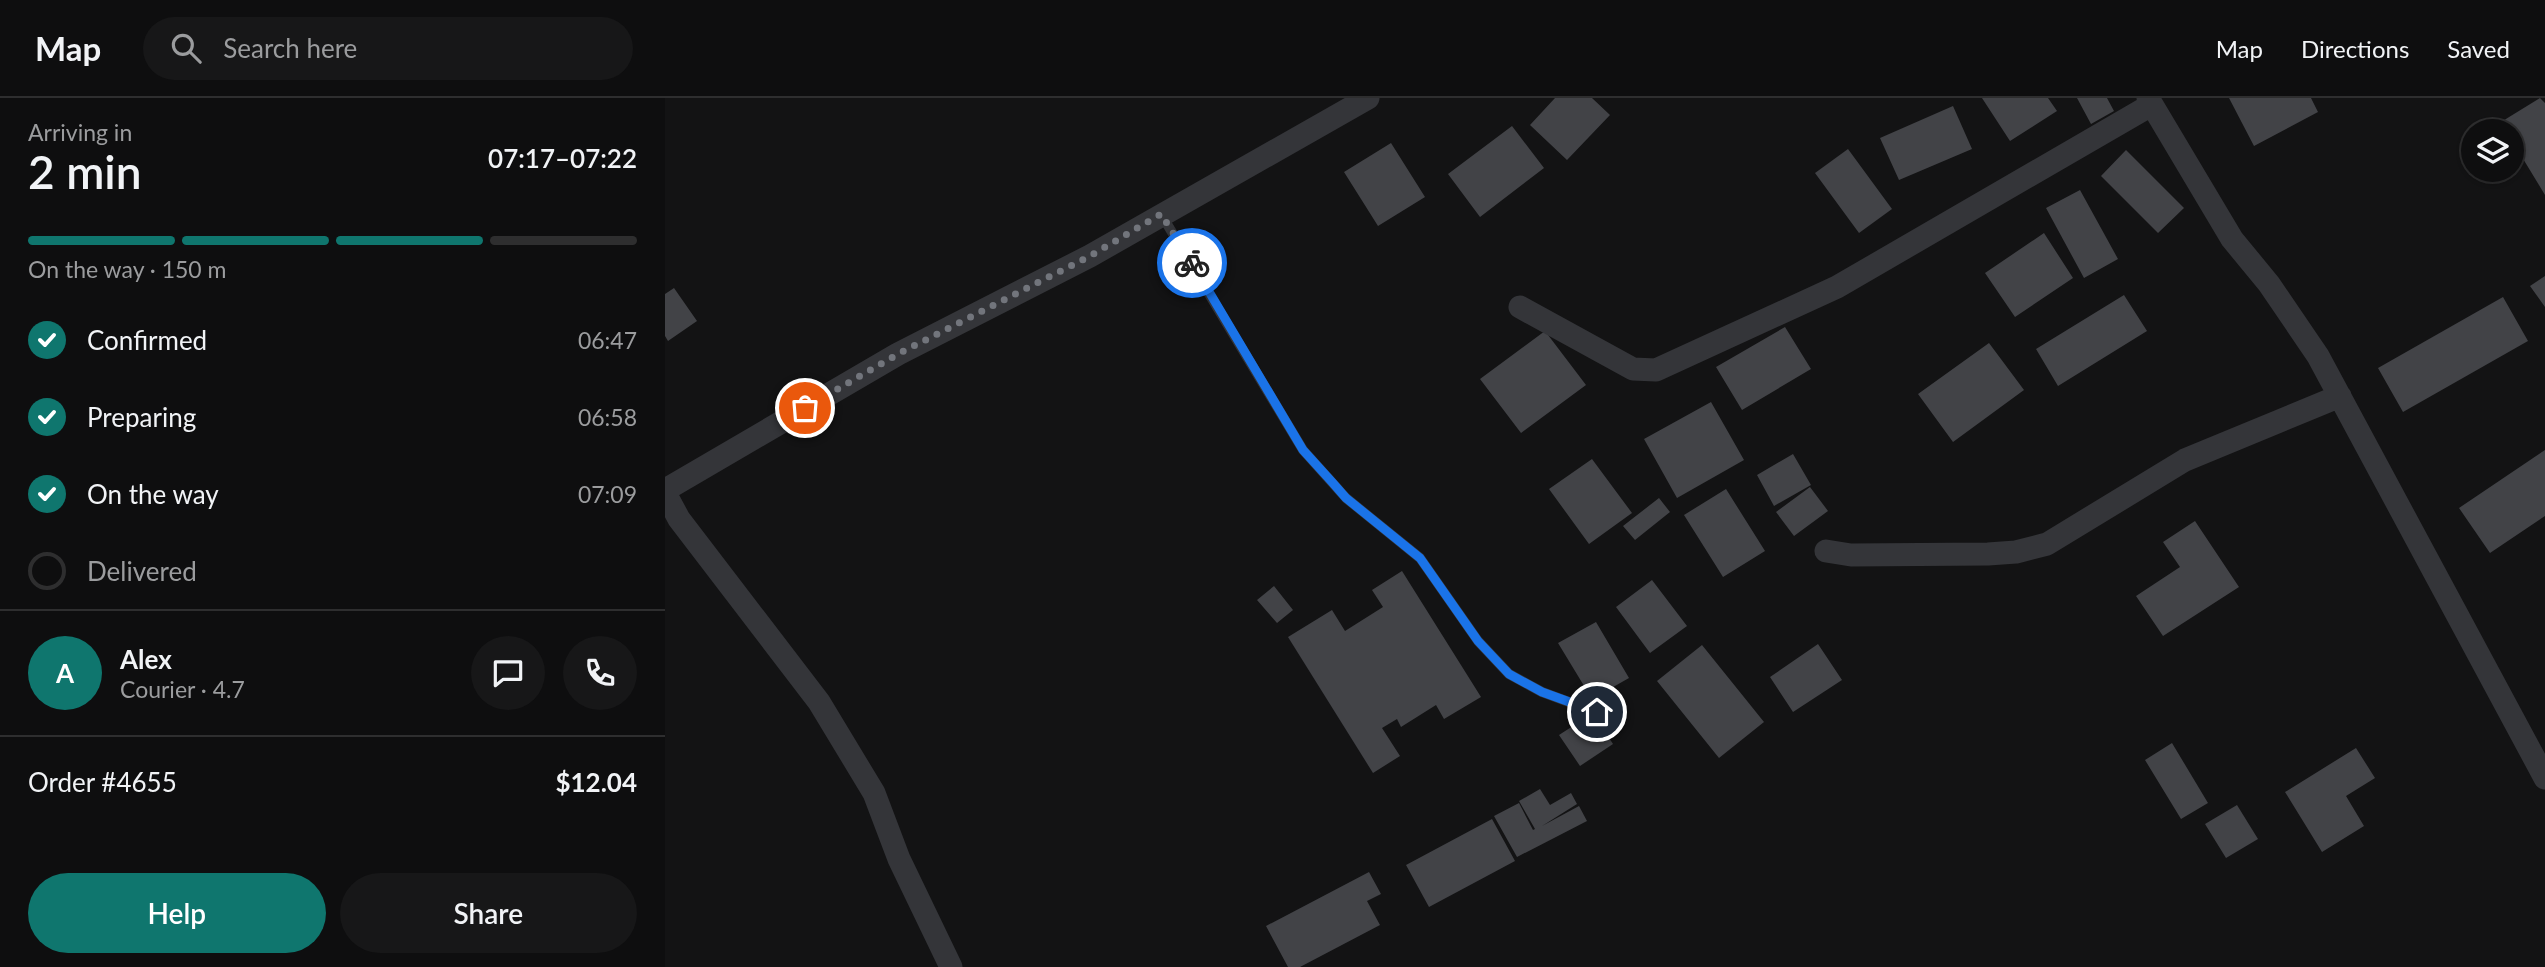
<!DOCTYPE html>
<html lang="en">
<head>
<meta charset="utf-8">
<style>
	body { margin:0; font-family:Lato,sans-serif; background:#171718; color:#f1f3f6; height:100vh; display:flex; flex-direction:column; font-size:26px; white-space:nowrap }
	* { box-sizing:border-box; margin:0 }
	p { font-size:23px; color:#9b9c9e }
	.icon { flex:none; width:38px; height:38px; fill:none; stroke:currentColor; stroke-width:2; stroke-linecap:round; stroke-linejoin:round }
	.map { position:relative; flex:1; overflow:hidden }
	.sheet { display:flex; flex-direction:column; background:#0e0e0f; width:665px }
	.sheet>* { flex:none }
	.buttons { position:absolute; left:1796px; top:21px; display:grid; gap:14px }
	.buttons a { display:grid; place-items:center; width:63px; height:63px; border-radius:50%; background:#0e0e0f; box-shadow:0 2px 5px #0004,0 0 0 2px #2e2e2f; font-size:35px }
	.pin { position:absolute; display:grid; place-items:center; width:60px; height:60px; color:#fff; margin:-30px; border:4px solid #fff; border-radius:50%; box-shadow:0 2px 7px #0007 }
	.courier { position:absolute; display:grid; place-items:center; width:70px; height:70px; margin:-35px; border:5px solid #1a73e8; border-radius:50%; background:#fff; color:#222; box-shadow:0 2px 9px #0007 }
	.overview em { font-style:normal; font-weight:600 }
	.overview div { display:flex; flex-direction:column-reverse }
	.overview { display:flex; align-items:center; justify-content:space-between; height:119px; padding:0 28px }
	h1 { font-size:46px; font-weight:600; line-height:52px }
	.bar { display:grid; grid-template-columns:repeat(4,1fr); gap:10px 7px; align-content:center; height:84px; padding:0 28px }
	.bar i { height:9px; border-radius:5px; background:#2e2e2f }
	.bar .selected { background:#0f766e }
	.bar p { grid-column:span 4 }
	.line { display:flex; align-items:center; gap:18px; padding:0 28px; border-top:2px solid #2e2e2f }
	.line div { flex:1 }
	.round { display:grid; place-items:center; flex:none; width:74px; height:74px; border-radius:37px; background:#171718 }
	ol { padding:0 28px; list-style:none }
	li { display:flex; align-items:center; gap:21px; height:77px }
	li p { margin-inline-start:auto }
	li .icon { padding:7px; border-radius:50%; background:#0f766e; color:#fff; stroke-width:4 }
	li:last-child { color:#9b9c9e }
	li i { width:38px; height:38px; border:4px solid #2e2e2f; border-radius:50% }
	.cta { display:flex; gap:14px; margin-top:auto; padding:14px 28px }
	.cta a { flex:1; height:80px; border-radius:42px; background:#0f766e; color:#fff; font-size:28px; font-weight:600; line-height:80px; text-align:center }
	.cta a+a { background:#171718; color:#f1f3f6 }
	header { display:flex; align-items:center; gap:42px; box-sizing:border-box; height:98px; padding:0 35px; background:#0e0e0f; border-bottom:2px solid #2e2e2f }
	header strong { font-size:33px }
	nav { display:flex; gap:38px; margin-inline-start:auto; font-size:24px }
	.search { width:490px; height:63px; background:#171718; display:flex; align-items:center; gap:18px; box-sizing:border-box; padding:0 24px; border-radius:38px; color:#9b9c9e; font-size:26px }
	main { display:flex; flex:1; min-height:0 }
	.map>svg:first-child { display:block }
	.building { fill:#424347 }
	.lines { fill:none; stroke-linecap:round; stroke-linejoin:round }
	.service { stroke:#343539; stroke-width:10 }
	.minor { stroke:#343539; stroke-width:23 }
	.done { stroke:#72757c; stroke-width:7; stroke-dasharray:0 12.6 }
	.route { stroke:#1a73e8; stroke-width:9 }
</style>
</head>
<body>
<header>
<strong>Map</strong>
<div class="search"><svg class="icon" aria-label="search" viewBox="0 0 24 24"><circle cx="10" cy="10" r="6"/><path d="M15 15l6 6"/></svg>Search here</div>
<nav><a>Map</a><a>Directions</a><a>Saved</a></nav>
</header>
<main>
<section class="sheet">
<div class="overview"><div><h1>2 min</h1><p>Arriving in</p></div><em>07:17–07:22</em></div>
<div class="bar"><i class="selected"></i><i class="selected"></i><i class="selected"></i><i></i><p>On the way · 150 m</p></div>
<ol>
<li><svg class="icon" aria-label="check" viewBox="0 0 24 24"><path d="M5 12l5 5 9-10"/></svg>Confirmed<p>06:47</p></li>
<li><svg class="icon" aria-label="check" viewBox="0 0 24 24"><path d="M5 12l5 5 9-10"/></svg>Preparing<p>06:58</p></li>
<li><svg class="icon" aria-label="check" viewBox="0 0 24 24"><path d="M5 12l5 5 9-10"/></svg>On the way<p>07:09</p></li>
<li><i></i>Delivered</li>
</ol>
<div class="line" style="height:126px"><b class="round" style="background:#0f766e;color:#fff">A</b><div><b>Alex</b><p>Courier · 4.7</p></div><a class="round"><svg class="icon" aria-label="chat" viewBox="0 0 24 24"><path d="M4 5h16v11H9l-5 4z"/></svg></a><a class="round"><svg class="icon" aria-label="phone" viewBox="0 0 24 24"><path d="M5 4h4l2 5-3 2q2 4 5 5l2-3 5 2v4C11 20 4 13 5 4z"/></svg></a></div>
<div class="line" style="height:91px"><div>Order #4655</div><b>$12.04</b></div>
<div class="cta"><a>Help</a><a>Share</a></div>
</section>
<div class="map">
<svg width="1880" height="869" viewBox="0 0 1880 869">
	<rect width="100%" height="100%" fill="#131314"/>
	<path class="building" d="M890 0H927L945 17 902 62 865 27Z
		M1317 0H1383L1392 13 1345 43Z
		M1412 0H1442L1449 13 1426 26Z
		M1564 0H1646L1653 14 1589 48Z
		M1875 0 1880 5V97L1846 41V33H1841L1836 24Z
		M1288 8 1307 51 1234 82 1215 40Z
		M847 28 879 70 815 119 783 76Z
		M726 45 760 99 713 128 679 74Z
		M1183 51 1227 111 1194 135 1150 75Z
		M1461 52 1519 110 1493 135 1436 78Z
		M1415 92 1453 161 1419 180 1381 110Z
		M1379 135 1408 180 1350 219 1320 175Z
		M1880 178V209L1865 188Z
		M9 190 32 223 3 243 0 238V196Z
		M1459 197 1482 233 1393 288 1371 251Z
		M1838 199 1863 243 1738 314 1713 270Z
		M1120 229 1146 271 1077 312 1051 269Z
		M880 233 921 287 856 335 815 281Z
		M1324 245 1359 292 1288 344 1253 296Z
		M1046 304 1079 362 1012 400 979 341Z
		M1880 352V418L1825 455 1794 410Z
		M1128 356 1146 387 1109 408 1092 377Z
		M927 361 967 415 924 446 884 391Z
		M1145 389 1163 413 1129 438 1111 414Z
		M1061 391 1100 453 1058 479 1019 417Z
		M994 400 1005 414 970 442 958 428Z
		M1530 423 1574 489 1498 538 1471 498 1515 469 1498 444Z
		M737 473 816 599 779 621 771 607 736 629 732 621 717 630 735 658 708 675 623 539 667 512 680 533 718 509 707 492Z
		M987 482 1022 528 985 555 951 509Z
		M609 488 628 512 612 525 592 502Z
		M931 524 964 580 927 601 893 545Z
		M1153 546 1177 582 1128 614 1105 579Z
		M1037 547 1099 624 1054 660 992 583Z
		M928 615 948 646 915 668 894 637Z
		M1507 645 1543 705 1516 721 1480 662Z
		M1691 650 1710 680 1681 698 1699 728 1657 754 1620 694Z
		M875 691 885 707 906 695 912 706 877 728 914 708 922 723 852 759 829 718 854 705 868 732 870 731 854 703Z
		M1572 707 1593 741 1561 760 1540 726Z
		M827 721 850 763 764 809 741 767Z
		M704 774 716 796 702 803 715 827 635 869H623L601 828Z"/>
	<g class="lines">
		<path class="service" d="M496 116 638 352 681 400 755 460 813 543 844 576 877 594 931 614"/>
		<path class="minor" d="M1483 0 1567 141 1604 186 1653 258 1880 680
			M855 209 968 271 991 272 1172 189 1486 7
			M0 392 233 256 425 158 703 0
			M0 395 14 421 154 604 209 695 234 761 286 869
			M1161 453 1186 457 1323 456 1351 454 1382 446 1520 362 1675 298"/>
	</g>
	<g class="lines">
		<path class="done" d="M140 310 233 256 425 158 496 116 527 165"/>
		<path class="route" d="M527 165 638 352 667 384 681 400 755 460 813 543 844 576 877 594 932 614"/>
	</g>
</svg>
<div class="buttons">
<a><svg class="icon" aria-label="layers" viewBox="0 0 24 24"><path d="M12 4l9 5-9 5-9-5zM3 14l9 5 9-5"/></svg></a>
</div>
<div class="pin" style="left:140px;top:310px;background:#ea580c"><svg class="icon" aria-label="bag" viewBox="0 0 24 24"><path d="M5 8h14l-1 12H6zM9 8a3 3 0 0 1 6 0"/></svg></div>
<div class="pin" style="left:932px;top:614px;background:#1f2937"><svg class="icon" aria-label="home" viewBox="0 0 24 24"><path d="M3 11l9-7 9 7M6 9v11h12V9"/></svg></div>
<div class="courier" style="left:527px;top:165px"><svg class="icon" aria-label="bike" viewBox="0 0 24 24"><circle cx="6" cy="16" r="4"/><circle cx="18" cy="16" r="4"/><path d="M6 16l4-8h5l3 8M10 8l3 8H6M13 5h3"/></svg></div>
</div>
</main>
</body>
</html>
